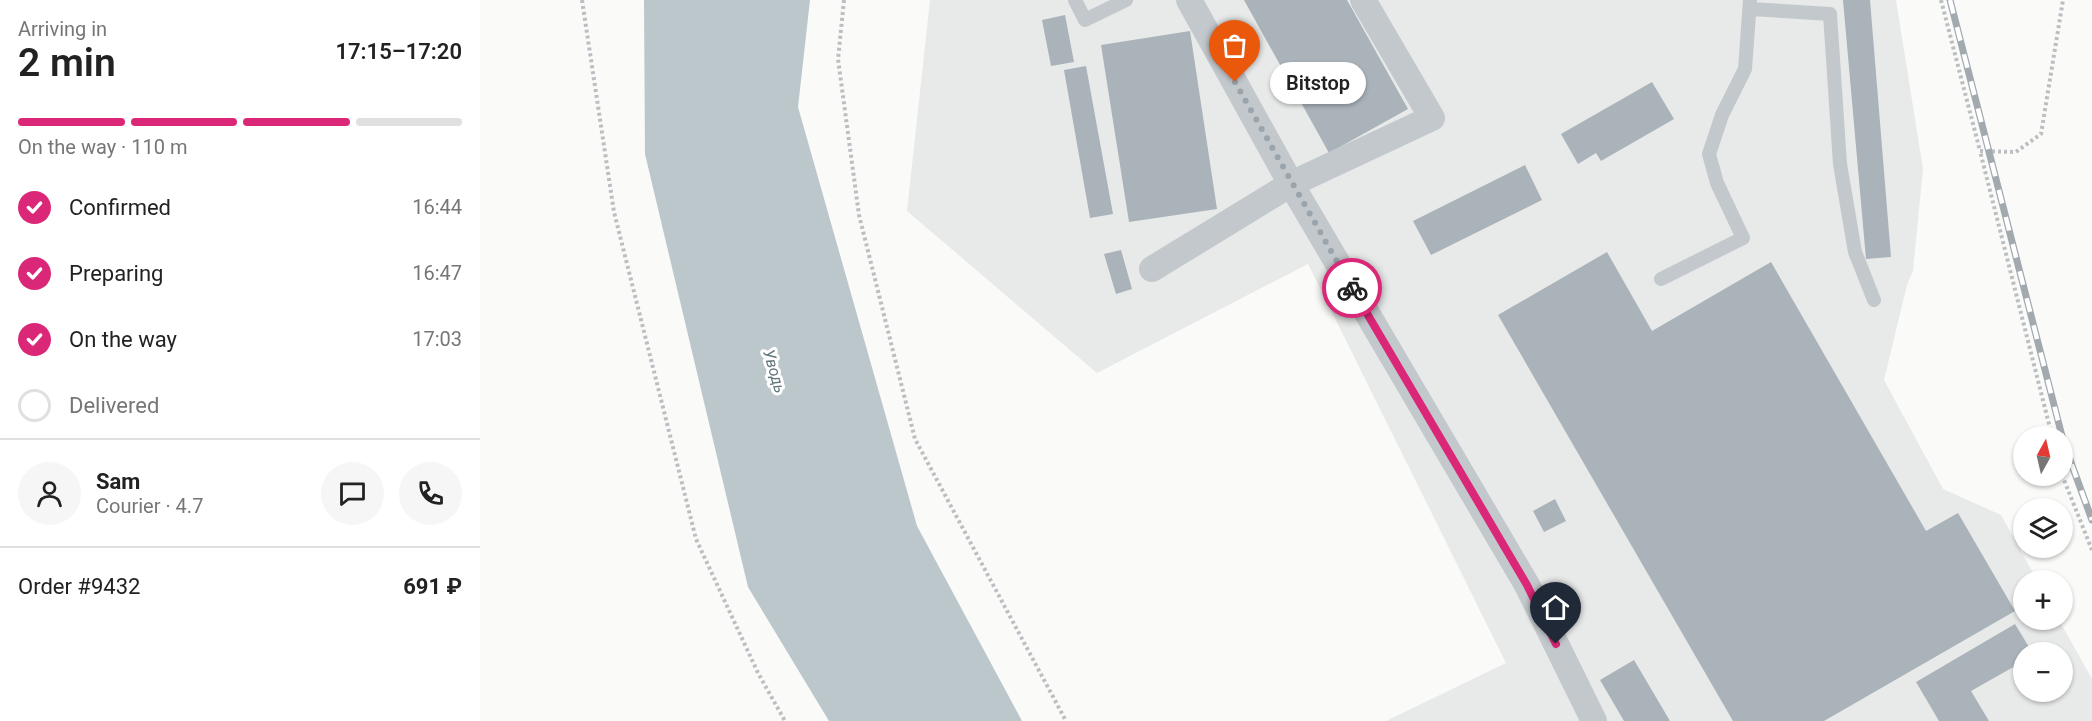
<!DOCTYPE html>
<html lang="en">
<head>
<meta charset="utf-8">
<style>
	body { margin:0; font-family:Roboto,sans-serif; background:#f6f6f6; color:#222; height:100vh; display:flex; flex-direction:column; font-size:22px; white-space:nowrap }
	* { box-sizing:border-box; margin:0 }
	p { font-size:20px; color:#767676 }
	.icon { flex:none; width:33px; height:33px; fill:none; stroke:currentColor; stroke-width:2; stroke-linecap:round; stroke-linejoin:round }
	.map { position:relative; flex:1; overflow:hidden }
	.drawer { display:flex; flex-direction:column; background:#fff; width:480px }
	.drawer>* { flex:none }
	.needle { width:39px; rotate:8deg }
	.controls { position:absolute; left:1533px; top:426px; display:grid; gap:12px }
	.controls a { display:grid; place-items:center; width:60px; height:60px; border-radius:50%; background:#fff; box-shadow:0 2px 4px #0004; font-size:30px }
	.pin { position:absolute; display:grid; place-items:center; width:51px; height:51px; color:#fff; margin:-62px -26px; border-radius:50% 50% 50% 0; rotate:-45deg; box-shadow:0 0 6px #0007 }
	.pin .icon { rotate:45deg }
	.courier { position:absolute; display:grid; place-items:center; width:60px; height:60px; margin:-30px; border:4px solid #db2777; border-radius:50%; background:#fff; color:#222; box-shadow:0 2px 8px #0007 }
	.bubble { position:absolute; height:42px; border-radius:21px; background:#fff; box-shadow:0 2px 4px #0004; font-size:20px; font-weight:600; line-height:42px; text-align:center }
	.headline em { font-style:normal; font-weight:600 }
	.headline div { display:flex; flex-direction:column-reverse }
	.headline { display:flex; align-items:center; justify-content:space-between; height:102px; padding:0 18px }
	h1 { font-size:39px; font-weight:600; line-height:45px }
	.bar { display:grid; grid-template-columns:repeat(4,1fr); gap:9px 6px; align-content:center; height:72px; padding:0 18px }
	.bar i { height:8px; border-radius:4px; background:#e0e0e0 }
	.bar .selected { background:#db2777 }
	.bar p { grid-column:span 4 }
	.line { display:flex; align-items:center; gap:15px; padding:0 18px; border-top:2px solid #e0e0e0 }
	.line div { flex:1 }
	.round { display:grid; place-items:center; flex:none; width:63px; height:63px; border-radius:32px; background:#f6f6f6 }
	ol { padding:0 18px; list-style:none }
	li { display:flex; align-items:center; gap:18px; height:66px }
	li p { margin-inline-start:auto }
	li .icon { padding:6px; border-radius:50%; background:#db2777; color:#fff; stroke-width:4 }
	li:last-child { color:#767676 }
	li i { width:33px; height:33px; border:3px solid #e0e0e0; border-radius:50% }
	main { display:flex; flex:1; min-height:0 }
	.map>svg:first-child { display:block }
	.built { fill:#e8e9e9; fill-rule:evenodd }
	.water { fill:#bbc7cb }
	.building { fill:#aab3b9 }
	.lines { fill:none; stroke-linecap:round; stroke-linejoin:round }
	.path { stroke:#bbbfc2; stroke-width:4; stroke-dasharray:3 3; stroke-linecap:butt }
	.lane { stroke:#c3c8cc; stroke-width:14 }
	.street { stroke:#c3c8cc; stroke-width:26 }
	.rail-casing { stroke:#a2aab0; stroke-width:7 }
	.rail { stroke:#fff; stroke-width:4.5; stroke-dasharray:14; stroke-linecap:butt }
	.done { stroke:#99a4ac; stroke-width:6; stroke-dasharray:0 10.8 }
	.route { stroke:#db2777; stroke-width:8 }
	.labels { text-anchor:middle; stroke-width:6; stroke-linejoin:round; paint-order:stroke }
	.water-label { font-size:16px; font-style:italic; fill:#60757c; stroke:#fff }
</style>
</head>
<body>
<main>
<section class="drawer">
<div class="headline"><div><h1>2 min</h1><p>Arriving in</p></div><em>17:15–17:20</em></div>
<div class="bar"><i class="selected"></i><i class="selected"></i><i class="selected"></i><i></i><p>On the way · 110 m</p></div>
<ol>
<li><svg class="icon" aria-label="check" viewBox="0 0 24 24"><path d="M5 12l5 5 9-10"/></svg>Confirmed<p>16:44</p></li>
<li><svg class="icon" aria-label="check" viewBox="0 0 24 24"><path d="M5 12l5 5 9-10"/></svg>Preparing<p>16:47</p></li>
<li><svg class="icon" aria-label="check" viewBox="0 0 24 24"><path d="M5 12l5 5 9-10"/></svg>On the way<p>17:03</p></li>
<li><i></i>Delivered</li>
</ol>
<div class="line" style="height:108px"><a class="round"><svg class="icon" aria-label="person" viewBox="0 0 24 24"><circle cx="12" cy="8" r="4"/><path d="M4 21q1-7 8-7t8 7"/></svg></a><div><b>Sam</b><p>Courier · 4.7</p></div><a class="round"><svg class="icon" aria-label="chat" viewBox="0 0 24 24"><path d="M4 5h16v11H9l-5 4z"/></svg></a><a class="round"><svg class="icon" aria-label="phone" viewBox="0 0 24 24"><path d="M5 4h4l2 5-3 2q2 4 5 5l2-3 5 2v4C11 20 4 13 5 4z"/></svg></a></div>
<div class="line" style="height:78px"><div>Order #9432</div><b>691 ₽</b></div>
</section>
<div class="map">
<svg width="1612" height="721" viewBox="0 0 1612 721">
	<rect width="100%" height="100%" fill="#fafaf8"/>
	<path class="built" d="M450 0H1416L1443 169 1433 271 1427 285 1404 380 1463 489 1521 515 1557 580H1544V620H1579L1612 679V721H906L1026 663 828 264 617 373 427 211ZM1544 652H1582V692H1544Z"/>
	<path class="water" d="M164 0H330L318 107 437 526 542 721H349L268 587 165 154Z"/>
	<path class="building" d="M764 0H867L928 109 849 153Z
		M1363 0H1390L1411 257 1386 259Z
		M585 15 594 62 571 66 562 20Z
		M710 31 737 209 649 222 621 45Z
		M606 66 633 214 610 218 584 70Z
		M1172 82 1194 119 1121 161 1116 153 1098 164 1081 134Z
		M1045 165 1062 200 951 255 933 221Z
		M641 250 652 289 636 294 624 254Z
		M1127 252 1172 331 1291 262 1446 531 1478 513 1535 611 1344 721H1253L1018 315Z
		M1075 499 1086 521 1064 532 1053 511Z
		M1535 624 1552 652H1544V661L1491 691 1509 721H1459L1436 682Z
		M1154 660 1190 721H1144L1120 680Z"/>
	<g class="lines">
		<path class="path" d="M102 0 134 212 216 539 278 673 305 721
			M364 0 358 59 379 215 435 439 586 721
			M1461 0 1500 151
			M1572 436 1500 151 1536 152 1561 134 1583 0
			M1582 475 1612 550"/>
		<path class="lane" d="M595 0 605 20 646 0
			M1271 9 1350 14 1360 164 1375 252 1394 300
			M1181 279 1263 238 1237 183 1229 154 1242 115 1265 69 1270 0"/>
		<path class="street" d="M883 0 952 118 811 184 1047 585 1114 721
			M672 269 811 184 709 0"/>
		<defs>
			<path id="rail" d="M1470 0 1582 436
				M1582 438 1612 520"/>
		</defs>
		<use href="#rail" class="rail-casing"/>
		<use href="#rail" class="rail"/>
	</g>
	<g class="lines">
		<path class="done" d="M755 82 872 288"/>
		<path class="route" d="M872 288 1047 585 1076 644"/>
	</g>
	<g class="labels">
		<g class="water-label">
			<text transform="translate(295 371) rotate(74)" y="6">Уводь</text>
		</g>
	</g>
</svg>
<div class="controls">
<a><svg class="needle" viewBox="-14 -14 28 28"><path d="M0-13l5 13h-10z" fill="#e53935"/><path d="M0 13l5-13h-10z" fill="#767676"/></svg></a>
<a><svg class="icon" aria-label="layers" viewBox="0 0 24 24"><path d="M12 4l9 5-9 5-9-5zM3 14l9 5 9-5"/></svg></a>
<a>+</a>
<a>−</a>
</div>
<div class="pin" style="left:755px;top:82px;background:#ea580c"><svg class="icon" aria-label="bag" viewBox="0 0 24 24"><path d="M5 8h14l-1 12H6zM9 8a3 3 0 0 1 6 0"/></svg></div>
<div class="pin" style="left:1076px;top:644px;background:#1f2937"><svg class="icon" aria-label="home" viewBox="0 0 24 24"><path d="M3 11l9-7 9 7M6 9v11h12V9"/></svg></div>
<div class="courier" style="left:872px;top:288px"><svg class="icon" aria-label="bike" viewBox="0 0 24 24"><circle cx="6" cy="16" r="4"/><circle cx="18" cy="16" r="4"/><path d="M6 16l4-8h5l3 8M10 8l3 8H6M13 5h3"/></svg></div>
<div class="bubble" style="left:790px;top:62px;width:96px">Bitstop</div>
</div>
</main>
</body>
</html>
